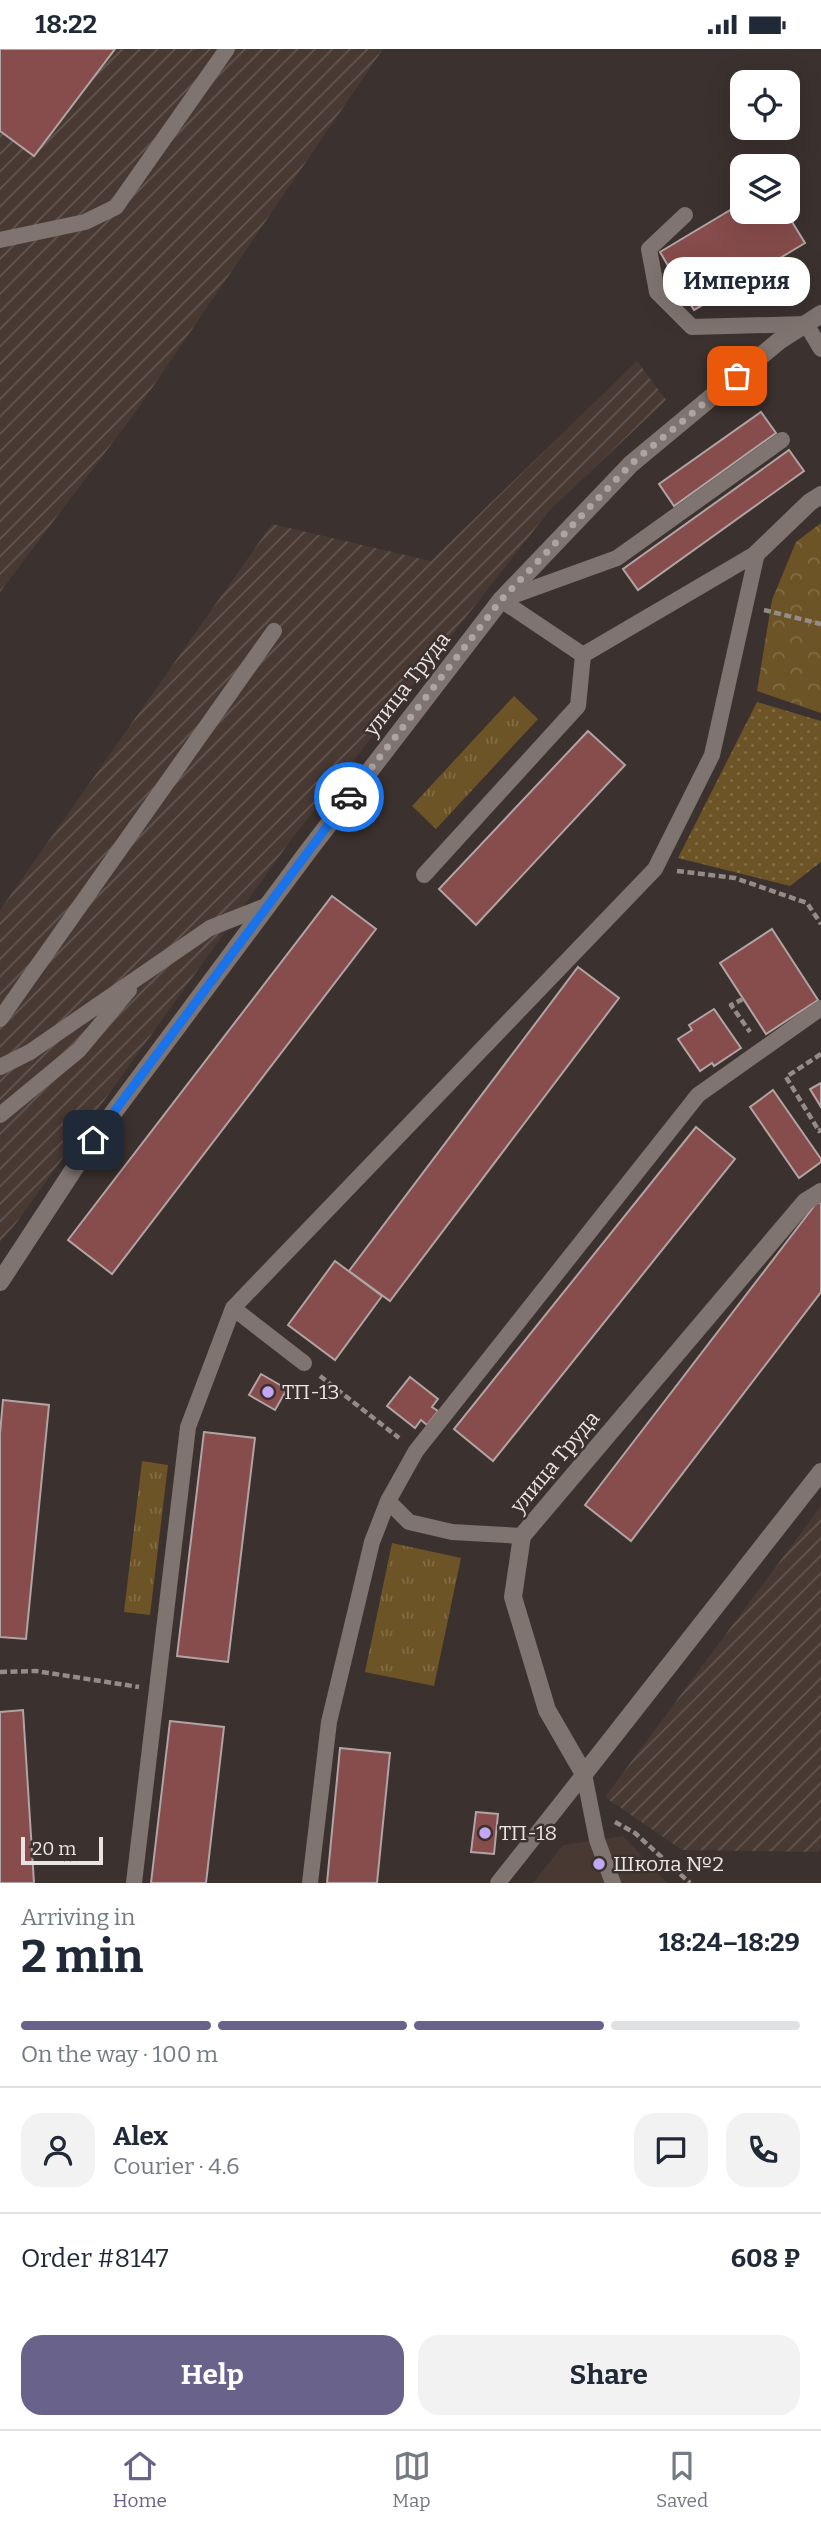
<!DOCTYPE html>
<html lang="en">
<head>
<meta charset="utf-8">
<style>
	body { margin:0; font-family:Bitter,serif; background:#f2f2f3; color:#1f2937; height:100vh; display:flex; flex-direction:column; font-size:26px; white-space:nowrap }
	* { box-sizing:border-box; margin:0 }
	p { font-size:23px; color:#747a83 }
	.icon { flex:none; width:38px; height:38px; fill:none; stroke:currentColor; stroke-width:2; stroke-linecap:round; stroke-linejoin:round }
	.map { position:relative; height:1834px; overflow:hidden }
	.panel { display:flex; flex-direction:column; background:#fff; flex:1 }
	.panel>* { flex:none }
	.fabs { position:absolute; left:730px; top:21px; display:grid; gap:14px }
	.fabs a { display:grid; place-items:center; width:70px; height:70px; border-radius:14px; background:#fff; box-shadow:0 7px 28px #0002; font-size:35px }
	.scale { position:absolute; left:21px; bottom:18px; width:82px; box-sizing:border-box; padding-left:7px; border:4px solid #e9e3e1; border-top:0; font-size:19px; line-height:24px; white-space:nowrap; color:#e9e3e1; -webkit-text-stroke:5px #3b312e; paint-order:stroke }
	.pin { position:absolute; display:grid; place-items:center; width:60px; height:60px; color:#fff; margin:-30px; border-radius:14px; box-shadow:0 4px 10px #0006 }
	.courier { position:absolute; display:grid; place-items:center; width:70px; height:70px; margin:-35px; border:5px solid #1a73e8; border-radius:50%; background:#fff; color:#222; box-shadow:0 2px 9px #0007 }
	.bubble { position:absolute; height:49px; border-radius:21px; background:#fff; box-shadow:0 7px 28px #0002; font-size:23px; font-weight:700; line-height:49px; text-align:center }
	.headline em { font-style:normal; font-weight:700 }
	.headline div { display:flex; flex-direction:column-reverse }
	.headline { display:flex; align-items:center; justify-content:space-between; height:119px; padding:0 21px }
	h1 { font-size:46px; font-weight:700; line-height:52px }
	.bar { display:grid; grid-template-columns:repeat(4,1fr); gap:10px 7px; align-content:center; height:84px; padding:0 21px }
	.bar i { height:9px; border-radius:5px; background:#e0e1e3 }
	.bar .current { background:#69628b }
	.bar p { grid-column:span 4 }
	.line { display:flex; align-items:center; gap:18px; padding:0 21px; border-top:2px solid #e0e1e3 }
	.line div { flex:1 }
	.round { display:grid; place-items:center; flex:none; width:74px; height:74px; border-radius:21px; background:#f2f2f3 }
	.cta { display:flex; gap:14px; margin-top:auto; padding:14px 21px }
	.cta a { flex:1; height:80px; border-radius:21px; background:#69628b; color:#fff; font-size:28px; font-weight:700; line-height:80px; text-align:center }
	.cta a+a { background:#f2f2f3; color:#1f2937 }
	.status { display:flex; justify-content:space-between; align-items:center; height:49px; padding:0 35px; background:#fff; direction:ltr }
	.status svg { height:19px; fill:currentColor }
	.dock { display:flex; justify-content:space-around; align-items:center; height:98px; border-top:2px solid #e0e1e3; background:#fff; font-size:19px; color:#747a83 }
	.dock a { display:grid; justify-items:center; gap:4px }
	.dock .current { color:#69628b }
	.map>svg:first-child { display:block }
	.built { fill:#493933 }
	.industrial { fill:url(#industrial-furrows) }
	.grass { fill:url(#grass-dots) }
	.forest { fill:url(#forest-crowns) }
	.park { fill:url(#park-tufts) }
	.building { fill:#874c4c; stroke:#b1a4a4; stroke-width:2 }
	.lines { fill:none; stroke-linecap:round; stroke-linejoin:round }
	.path { stroke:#948c89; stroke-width:4.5; stroke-dasharray:7 3.5; stroke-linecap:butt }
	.service { stroke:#7f7470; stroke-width:16 }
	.minor { stroke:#7f7470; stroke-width:18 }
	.done { stroke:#aca5a2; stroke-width:7; stroke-dasharray:0 12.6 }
	.route { stroke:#1a73e8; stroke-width:9 }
	.poi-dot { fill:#c3a7f2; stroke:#3b312e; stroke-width:2.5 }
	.labels { text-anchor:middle; stroke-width:5; stroke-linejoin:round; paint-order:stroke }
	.street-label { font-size:21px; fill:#e9e3e1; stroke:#3b312e }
	.poi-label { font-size:21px; fill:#e9e3e1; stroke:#3b312e; text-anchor:start }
</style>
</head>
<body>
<div class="status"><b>18:22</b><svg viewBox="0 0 49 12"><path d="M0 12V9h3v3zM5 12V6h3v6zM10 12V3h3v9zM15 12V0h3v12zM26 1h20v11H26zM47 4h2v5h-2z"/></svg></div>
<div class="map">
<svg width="821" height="1834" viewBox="0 0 821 1834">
	<defs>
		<pattern id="industrial-furrows" width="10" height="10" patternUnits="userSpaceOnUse" patternTransform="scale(1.75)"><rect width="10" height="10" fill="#493933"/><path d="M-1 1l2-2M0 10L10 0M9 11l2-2" fill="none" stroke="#635650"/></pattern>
		<pattern id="grass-dots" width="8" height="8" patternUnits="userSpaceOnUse" patternTransform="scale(1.75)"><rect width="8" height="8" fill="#6c5427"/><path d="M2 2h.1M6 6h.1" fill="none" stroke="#816c46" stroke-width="1.8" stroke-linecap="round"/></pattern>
		<pattern id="forest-crowns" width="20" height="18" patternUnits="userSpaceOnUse" patternTransform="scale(1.75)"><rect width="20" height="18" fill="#6c5427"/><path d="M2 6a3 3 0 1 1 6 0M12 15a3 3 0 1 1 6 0" fill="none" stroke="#816c46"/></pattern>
		<pattern id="park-tufts" width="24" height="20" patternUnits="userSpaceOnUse" patternTransform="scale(1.75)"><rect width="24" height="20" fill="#6c5427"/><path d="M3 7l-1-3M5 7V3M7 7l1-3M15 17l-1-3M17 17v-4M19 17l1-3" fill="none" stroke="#816c46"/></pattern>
	</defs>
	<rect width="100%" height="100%" fill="#3b312e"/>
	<path class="built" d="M623 1787 667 1834H533L563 1796Z"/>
	<path class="industrial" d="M0 0H383L135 364 0 543Z
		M637 312 666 351 549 462 291 791 17 1173 0 1193V861L272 475 431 512Z
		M821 1457V1799L818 1803 682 1801 605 1748Z"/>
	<path class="grass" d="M757 653 821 672V813L790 837 678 809Z"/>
	<path class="forest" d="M821 474V664L757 642 772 551 796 493Z"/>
	<path class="park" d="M514 647 538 670 436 780 412 757Z
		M142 1412 168 1416 150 1566 124 1563Z
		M392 1494 461 1509 434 1637 365 1623Z"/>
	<path class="building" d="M0 0H115L34 107 0 82Z
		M742 154V163H786L805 194 694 261 660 203Z
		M761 363 776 384 674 457 659 435Z
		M789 401 804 422 638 541 623 520Z
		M588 682 625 716 476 876 439 840Z
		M332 847 376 880 112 1225 68 1191Z
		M772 880 818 951 766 985 720 914Z
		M578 918 619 949 390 1252 349 1222Z
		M714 960 741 999 714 1017 712 1014 700 1022 678 990 692 981 689 976Z
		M821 1034V1058L810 1040Z
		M773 1041 821 1110V1113L799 1129 750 1058Z
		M696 1078 735 1110 493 1412 454 1380Z
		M818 1152 821 1155V1243L631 1492 585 1456Z
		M335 1212 382 1247 335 1311 288 1276Z
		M261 1325 287 1340 275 1361 249 1346Z
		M410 1328 438 1350 432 1358 438 1362 427 1376 421 1371 415 1379 387 1357Z
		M3 1351 49 1356 26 1590 0 1588V1385Z
		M204 1383 255 1389 228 1613 177 1607Z
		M23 1661 34 1834H0V1663Z
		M170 1672 224 1678 206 1834H151Z
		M340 1699 390 1704 377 1834H327Z
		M476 1763 498 1765 494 1805 471 1803Z"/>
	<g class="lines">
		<path class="path" d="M764 561 821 575
			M677 822 735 829 807 854 821 875
			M743 950 731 956 750 983
			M821 1005 786 1028 819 1082 821 1080
			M320 1327 399 1389
			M0 1623 36 1622 139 1638
			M615 1773 635 1784 690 1834"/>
		<path class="service" d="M685 166 649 200 657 243 692 278 806 275 821 300
			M0 191 85 173 116 158 227 0
			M757 504 583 606 501 551 617 509 782 391
			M424 826 578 657 583 606
			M0 970 274 582
			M0 1018 30 1003 210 879 266 857
			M0 1066 79 1001 129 941
			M304 1314 233 1259 655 820 712 706 757 504
			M388 1452 409 1473 452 1483 522 1487
			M584 1725 597 1791 613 1834
			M134 1834 188 1378 233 1259
			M310 1834 329 1673 372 1493 388 1452 416 1402 698 1046 821 959
			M498 1834 584 1725"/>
		<path class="minor" d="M757 504 810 453 821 446
			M821 1143 805 1153 522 1487 513 1548 547 1661 584 1725 821 1423
			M0 1233 93 1091 309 801 501 551 631 415 779 292 821 265"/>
	</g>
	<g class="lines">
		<path class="done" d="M349 748 501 551 631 415 737 327"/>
		<path class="route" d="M93 1091 349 748"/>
	</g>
	<g class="poi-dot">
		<circle cx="268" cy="1343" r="7"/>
		<circle cx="485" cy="1784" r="7"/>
		<circle cx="599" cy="1815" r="7"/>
	</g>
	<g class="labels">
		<g class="street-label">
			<text transform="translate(407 635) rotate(-52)" y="7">улица Труда</text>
			<text transform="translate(555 1413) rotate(-50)" y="7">улица Труда</text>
		</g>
		<g class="poi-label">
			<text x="282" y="1350">ТП-13</text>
			<text x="499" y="1791">ТП-18</text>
			<text x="613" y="1822">Школа №2</text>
		</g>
	</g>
</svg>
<div class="fabs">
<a><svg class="icon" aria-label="locate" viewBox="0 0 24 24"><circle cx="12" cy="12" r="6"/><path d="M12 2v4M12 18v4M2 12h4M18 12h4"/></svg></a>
<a><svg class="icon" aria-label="layers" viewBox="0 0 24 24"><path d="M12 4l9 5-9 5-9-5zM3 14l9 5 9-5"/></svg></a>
</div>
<div class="scale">20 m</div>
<div class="pin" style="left:737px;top:327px;background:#ea580c"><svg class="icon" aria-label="bag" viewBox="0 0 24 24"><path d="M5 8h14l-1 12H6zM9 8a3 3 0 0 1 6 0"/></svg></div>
<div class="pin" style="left:93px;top:1091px;background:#1f2937"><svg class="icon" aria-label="home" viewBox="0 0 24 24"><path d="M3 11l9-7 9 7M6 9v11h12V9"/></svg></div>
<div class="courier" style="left:349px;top:748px"><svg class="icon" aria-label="car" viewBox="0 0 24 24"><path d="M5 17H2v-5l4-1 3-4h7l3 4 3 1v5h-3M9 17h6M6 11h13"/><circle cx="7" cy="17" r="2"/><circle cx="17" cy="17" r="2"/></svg></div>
<div class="bubble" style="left:663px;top:208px;width:147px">Империя</div>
</div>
<section class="panel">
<div class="headline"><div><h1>2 min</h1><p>Arriving in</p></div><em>18:24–18:29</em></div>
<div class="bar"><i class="current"></i><i class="current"></i><i class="current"></i><i></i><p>On the way · 100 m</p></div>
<div class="line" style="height:126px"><a class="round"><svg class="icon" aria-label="person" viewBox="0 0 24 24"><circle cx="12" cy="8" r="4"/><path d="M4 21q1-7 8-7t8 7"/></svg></a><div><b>Alex</b><p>Courier · 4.6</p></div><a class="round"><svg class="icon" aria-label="chat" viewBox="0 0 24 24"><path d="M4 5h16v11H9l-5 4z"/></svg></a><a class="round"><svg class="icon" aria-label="phone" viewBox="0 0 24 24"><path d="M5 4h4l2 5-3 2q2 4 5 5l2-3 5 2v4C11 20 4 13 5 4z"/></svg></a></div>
<div class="line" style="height:91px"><div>Order #8147</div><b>608 ₽</b></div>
<div class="cta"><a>Help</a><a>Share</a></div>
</section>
<nav class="dock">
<a class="current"><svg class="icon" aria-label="home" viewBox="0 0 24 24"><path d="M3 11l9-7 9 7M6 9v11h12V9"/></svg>Home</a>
<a><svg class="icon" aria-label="map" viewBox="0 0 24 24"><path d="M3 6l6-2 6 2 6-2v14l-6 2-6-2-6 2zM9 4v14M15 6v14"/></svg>Map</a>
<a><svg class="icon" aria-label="saved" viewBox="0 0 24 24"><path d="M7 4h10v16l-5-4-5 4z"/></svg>Saved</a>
</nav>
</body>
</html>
